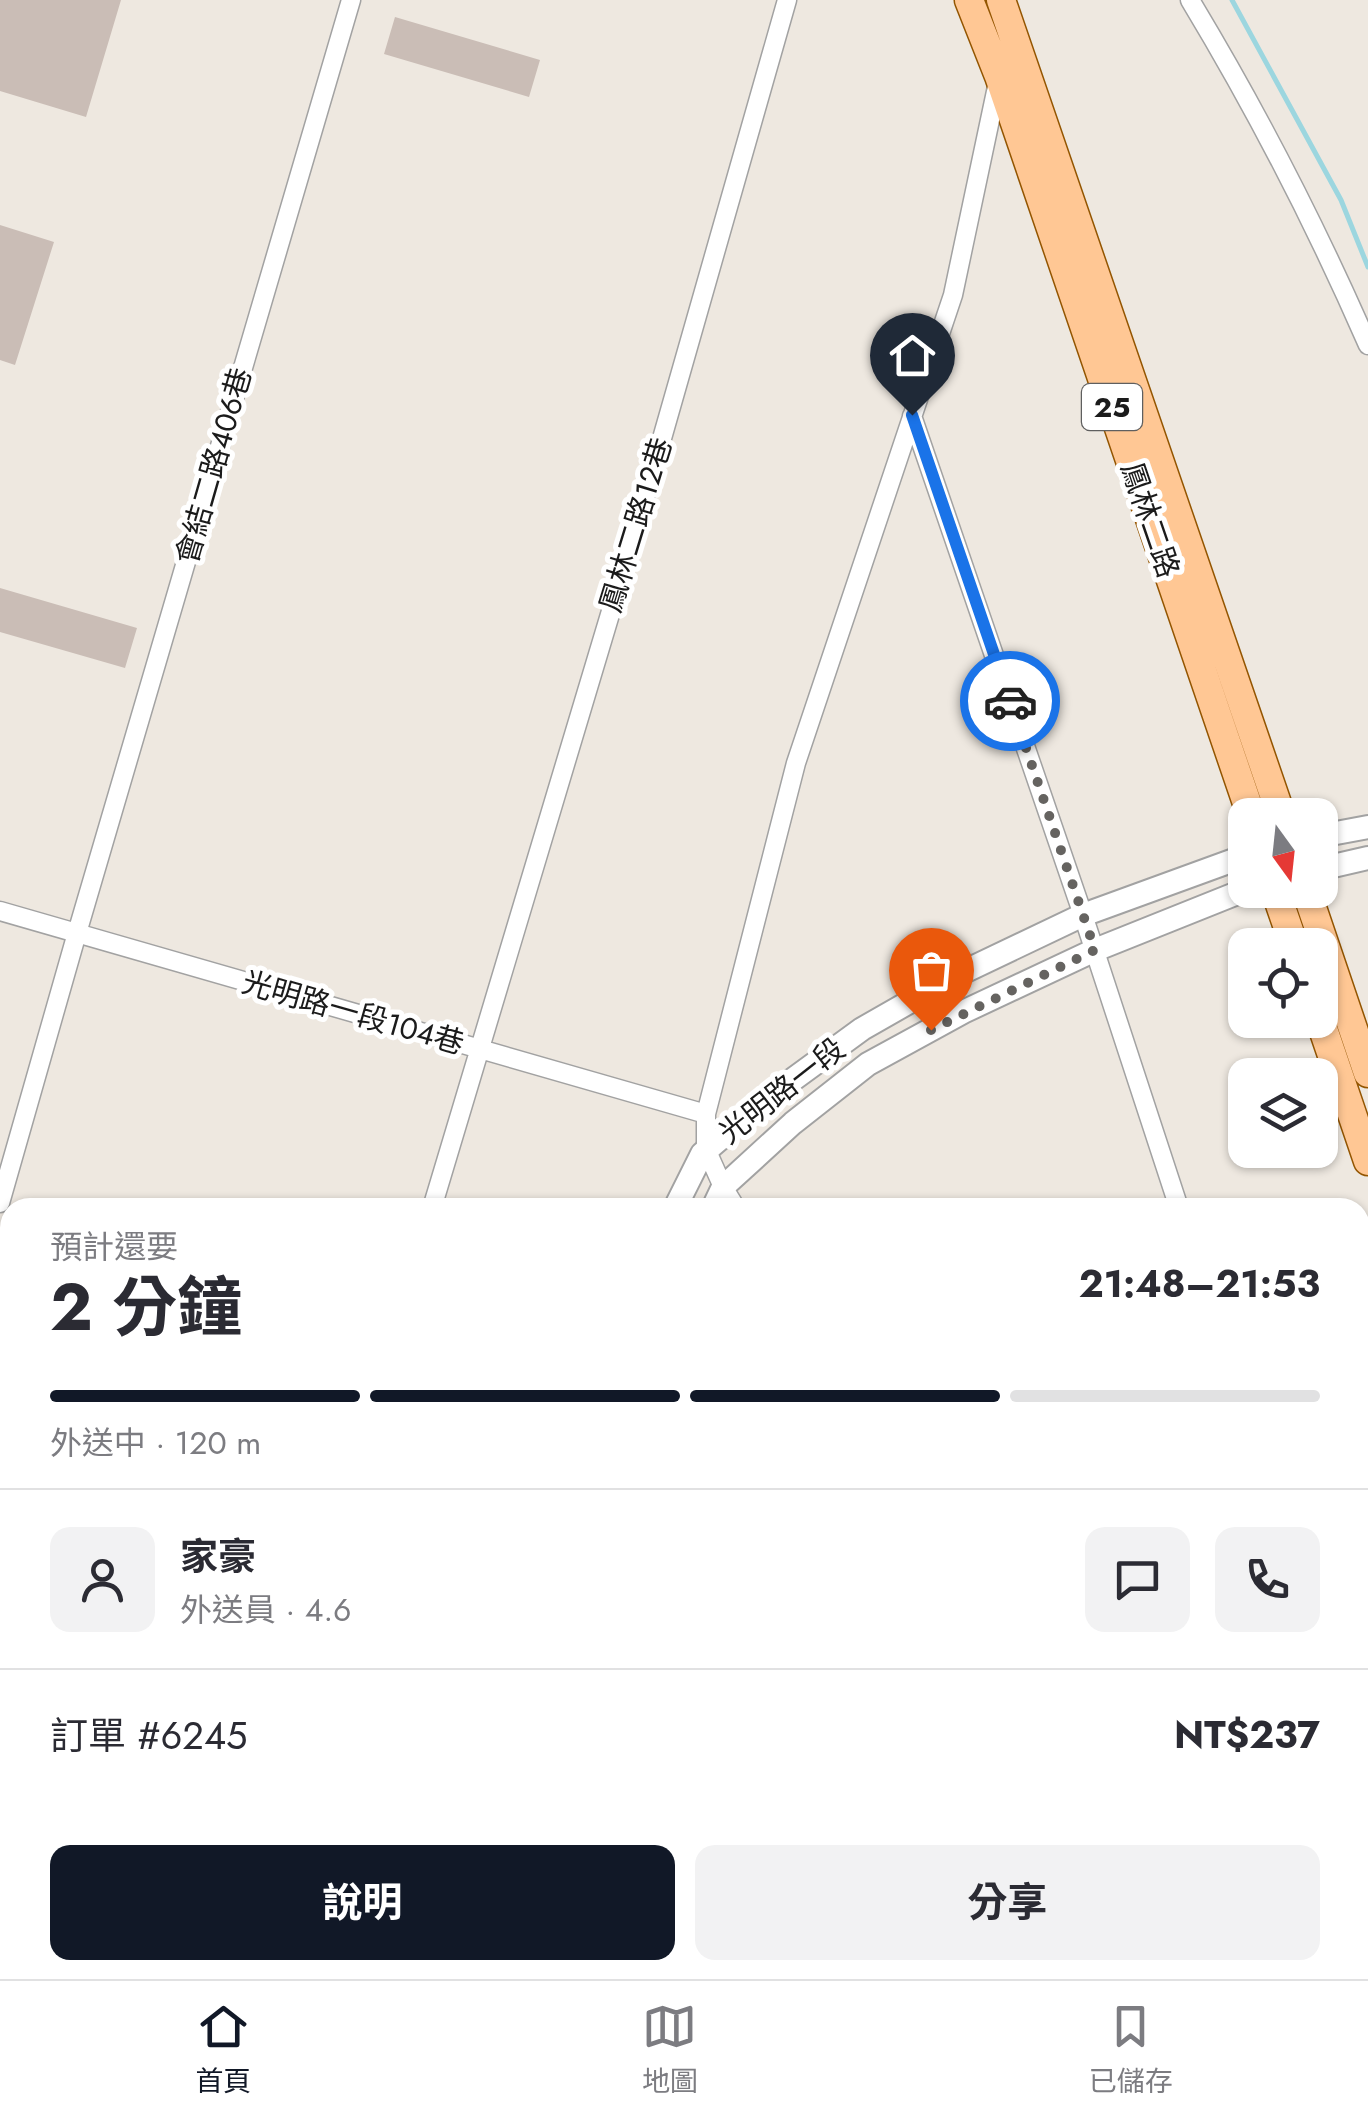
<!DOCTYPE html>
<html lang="zh-TW">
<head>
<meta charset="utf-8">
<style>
	body { margin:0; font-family:Jost,"Noto Sans TC",sans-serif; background:#f2f2f3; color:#2b2b33; height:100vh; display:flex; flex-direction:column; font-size:38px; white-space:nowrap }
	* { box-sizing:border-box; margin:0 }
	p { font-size:32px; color:#7c7c81 }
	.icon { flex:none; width:55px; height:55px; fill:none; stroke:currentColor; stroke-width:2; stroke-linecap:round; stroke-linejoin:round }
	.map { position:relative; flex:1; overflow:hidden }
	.drawer { position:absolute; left:0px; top:1198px; width:1370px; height:782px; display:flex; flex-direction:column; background:#fff; border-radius:30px 30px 0 0; box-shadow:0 2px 8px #0004 }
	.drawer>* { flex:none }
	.needle { width:65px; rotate:165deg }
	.tools { position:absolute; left:1228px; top:798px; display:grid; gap:20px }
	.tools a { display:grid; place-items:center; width:110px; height:110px; border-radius:20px; background:#fff; box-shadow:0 2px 8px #0004; font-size:50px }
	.pin { position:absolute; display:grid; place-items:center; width:85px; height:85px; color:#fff; margin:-102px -42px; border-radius:50% 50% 50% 0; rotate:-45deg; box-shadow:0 0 10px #0007 }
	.pin .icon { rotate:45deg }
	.courier { position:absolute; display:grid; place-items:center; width:100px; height:100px; margin:-50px; border:8px solid #1a73e8; border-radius:50%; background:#fff; color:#222; box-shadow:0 2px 12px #0007 }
	.headline em { font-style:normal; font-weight:700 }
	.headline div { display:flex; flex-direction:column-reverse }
	.headline { display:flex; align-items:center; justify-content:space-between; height:170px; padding:0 50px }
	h1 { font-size:65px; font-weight:700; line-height:75px }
	.bar { display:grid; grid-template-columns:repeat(4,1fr); gap:15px 10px; align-content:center; height:120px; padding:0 50px }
	.bar i { height:12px; border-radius:8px; background:#e1e1e2 }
	.bar .active { background:#111827 }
	.bar p { grid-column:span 4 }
	.line { display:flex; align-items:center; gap:25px; padding:0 50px; border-top:2px solid #e1e1e2 }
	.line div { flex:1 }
	.round { display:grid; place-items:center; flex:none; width:105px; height:105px; border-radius:20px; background:#f2f2f3 }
	.cta { display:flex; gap:20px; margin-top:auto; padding:20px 50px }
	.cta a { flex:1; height:115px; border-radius:20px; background:#111827; color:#fff; font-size:40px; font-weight:700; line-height:115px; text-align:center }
	.cta a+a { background:#f2f2f3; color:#2b2b33 }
	.tabs { display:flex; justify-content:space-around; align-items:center; height:140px; border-top:2px solid #e1e1e2; background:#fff; font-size:28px; color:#7c7c81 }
	.tabs a { display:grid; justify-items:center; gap:5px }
	.tabs .active { color:#111827 }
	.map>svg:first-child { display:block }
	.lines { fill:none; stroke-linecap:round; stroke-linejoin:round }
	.stream { stroke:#9cd6df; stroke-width:5 }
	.building { fill:#cabdb6 }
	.minor-casing { stroke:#a2a2a2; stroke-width:21 }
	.tertiary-casing { stroke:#a2a2a2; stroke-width:26 }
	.primary-casing { stroke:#935500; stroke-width:31 }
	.minor { stroke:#fff; stroke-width:18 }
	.tertiary { stroke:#fff; stroke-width:22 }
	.primary { stroke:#ffc794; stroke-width:28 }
	.done { stroke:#656360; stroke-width:10; stroke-dasharray:0 18 }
	.route { stroke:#1a73e8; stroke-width:12 }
	.labels { text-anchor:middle; stroke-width:10; stroke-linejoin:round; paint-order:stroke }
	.shield { fill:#fff; stroke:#5f5f5f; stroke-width:2.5 }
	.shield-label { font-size:28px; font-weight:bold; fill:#1b1b1b }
	.street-label { font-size:30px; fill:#1b1b1b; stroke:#fff }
</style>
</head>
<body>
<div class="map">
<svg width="1368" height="1979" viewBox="0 0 1368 1979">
	<rect width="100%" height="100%" fill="#eee8e0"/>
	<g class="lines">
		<path class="stream" d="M1232 0 1341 200 1368 267"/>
	</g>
	<path class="building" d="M0 0H121L86 117 0 91Z
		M395 17 540 60 529 97 384 54Z
		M0 225 54 242 15 365 0 360Z
		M0 588 137 628 125 668 0 632Z"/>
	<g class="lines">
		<defs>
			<path id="minor" d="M1190 0C1257 111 1316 226 1368 345
				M912 416 1083 915 1179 1208
				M0 911 706 1114
				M0 1203 77 933 351 0
				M432 1208 647 491 787 0
				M736 1208 723 1187 706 1149V1114L796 763 953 295 998 82
				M1360 1760 1368 1784
				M1360 1910 1368 1908
				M551 1970 554 1979
				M988 1970 991 1979
				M204 1979 207 1970
				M1152 1979 1179 1970"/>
			<path id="tertiary" d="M1320 836 1368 827
				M1320 869 1368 858
				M675 1208 702 1154 769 1097 862 1029 953 977 1083 915 1245 856
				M713 1208 723 1187 793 1123 868 1064 963 1012 1095 950 1245 890
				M425 1979 428 1970
				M460 1979 463 1970"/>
			<path id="primary" d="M969 0 999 76 1251 815
				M1001 0 1281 815
				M1275 890 1294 945
				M1306 890 1368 1073
				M1320 1020 1368 1161"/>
		</defs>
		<use href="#minor" class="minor-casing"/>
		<use href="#tertiary" class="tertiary-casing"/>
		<use href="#primary" class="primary-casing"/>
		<use href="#minor" class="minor"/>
		<use href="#tertiary" class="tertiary"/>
		<use href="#primary" class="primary"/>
	</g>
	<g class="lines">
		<path class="done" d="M931 1030 1095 950 1010 701"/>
		<path class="route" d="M912 415 1010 701"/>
	</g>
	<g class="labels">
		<rect class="shield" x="1082" y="384" width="60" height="46" rx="8"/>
		<g class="shield-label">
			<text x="1112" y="417">25</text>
		</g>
		<g class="street-label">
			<text transform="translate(214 466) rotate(-74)" y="10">會結二路406巷</text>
			<text transform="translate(1150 520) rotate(71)" y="10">鳳林二路</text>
			<text transform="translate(636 525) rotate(-73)" y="10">鳳林二路12巷</text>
			<text transform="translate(353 1013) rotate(16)" y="10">光明路一段104巷</text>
			<text transform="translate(782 1091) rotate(-38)" y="10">光明路一段</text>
		</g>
	</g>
</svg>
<div class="tools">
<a><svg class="needle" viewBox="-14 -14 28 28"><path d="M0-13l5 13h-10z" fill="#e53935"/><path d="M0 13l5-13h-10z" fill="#7c7c81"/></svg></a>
<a><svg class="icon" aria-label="locate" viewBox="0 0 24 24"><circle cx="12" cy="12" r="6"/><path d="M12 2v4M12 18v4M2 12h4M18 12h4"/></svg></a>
<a><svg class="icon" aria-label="layers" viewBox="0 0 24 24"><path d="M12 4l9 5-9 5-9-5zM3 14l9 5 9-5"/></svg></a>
</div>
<div class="pin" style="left:931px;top:1030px;background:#ea580c"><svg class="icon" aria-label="bag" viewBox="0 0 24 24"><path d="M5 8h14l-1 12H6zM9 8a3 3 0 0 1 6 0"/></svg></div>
<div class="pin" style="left:912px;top:415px;background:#1f2937"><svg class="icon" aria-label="home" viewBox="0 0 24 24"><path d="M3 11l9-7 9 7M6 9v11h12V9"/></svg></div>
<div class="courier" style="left:1010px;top:701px"><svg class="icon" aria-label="car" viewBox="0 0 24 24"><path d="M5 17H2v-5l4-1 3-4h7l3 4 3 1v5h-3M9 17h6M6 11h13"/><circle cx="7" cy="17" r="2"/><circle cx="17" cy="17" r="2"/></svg></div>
<section class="drawer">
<div class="headline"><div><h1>2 分鐘</h1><p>預計還要</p></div><em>21:48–21:53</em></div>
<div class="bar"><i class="active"></i><i class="active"></i><i class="active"></i><i></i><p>外送中 · 120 m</p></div>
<div class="line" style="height:180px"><a class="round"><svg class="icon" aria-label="person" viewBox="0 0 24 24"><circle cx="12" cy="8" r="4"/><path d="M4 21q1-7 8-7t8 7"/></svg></a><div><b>家豪</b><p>外送員 · 4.6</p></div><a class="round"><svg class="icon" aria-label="chat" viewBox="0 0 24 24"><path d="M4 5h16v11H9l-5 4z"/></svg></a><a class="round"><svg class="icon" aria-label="phone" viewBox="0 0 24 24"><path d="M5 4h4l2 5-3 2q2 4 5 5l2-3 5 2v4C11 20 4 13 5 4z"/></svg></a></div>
<div class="line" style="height:130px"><div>訂單 #6245</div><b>NT$237</b></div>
<div class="cta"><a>說明</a><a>分享</a></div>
</section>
</div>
<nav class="tabs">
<a class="active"><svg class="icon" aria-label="home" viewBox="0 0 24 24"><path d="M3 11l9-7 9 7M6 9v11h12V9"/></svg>首頁</a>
<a><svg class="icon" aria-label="map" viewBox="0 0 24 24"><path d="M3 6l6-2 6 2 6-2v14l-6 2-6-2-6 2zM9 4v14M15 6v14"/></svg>地圖</a>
<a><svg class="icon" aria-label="saved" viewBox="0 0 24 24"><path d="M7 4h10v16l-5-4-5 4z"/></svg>已儲存</a>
</nav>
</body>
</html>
